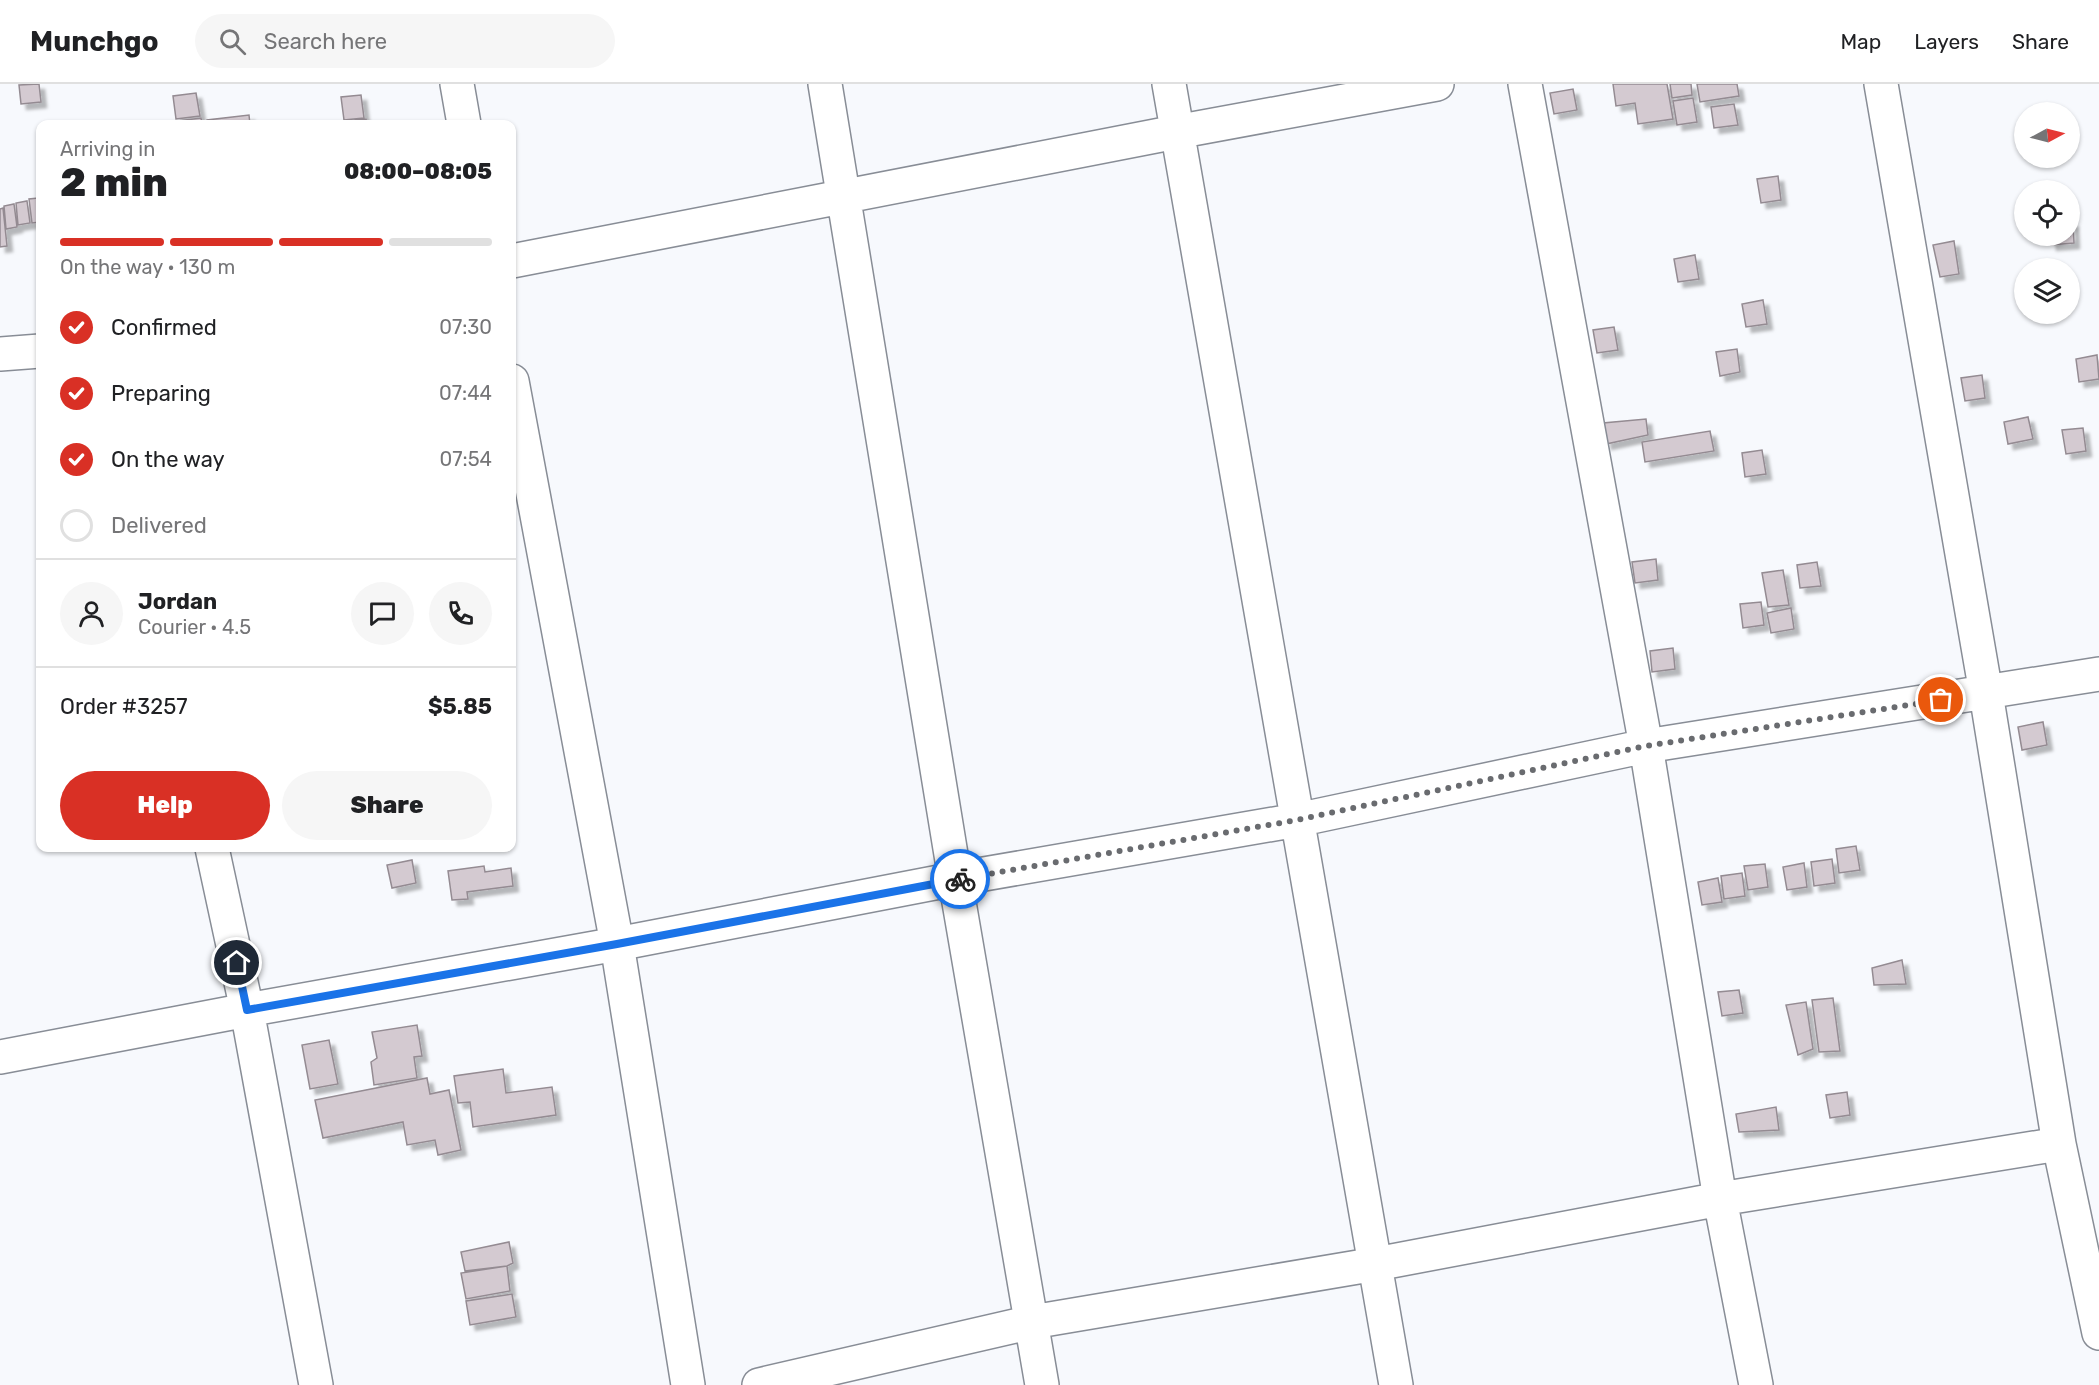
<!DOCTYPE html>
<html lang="en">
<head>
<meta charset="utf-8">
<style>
	body { margin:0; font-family:Rubik,sans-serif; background:#f6f6f6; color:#202124; height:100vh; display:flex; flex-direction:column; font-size:22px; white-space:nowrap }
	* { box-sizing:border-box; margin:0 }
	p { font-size:20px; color:#757577 }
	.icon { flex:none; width:33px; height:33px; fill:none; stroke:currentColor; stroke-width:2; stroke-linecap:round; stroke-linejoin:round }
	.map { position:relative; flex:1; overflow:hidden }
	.sheet { position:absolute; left:36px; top:36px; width:480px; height:732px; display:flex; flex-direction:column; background:#fff; border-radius:12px; box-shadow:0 2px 4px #0004 }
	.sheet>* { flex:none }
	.needle { width:39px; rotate:83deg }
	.buttons { position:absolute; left:2014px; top:18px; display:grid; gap:12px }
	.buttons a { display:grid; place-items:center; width:66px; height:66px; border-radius:50%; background:#fff; box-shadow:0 2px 4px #0004; font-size:30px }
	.pin { position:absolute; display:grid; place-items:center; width:51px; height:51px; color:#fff; margin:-26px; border:3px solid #fff; border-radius:50%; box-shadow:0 2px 6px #0007 }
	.courier { position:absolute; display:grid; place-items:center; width:60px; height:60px; margin:-30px; border:4px solid #1a73e8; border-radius:50%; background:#fff; color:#222; box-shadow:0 2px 8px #0007 }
	.overview em { font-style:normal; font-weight:800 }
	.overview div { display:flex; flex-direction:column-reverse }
	.overview { display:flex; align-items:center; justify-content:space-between; height:102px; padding:0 24px }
	h1 { font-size:39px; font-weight:800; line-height:45px }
	.bar { display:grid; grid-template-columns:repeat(4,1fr); gap:9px 6px; align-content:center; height:72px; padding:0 24px }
	.bar i { height:8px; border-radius:4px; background:#e0e0e0 }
	.bar .active { background:#d93025 }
	.bar p { grid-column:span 4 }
	.line { display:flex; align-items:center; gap:15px; padding:0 24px; border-top:2px solid #e0e0e0 }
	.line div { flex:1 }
	.round { display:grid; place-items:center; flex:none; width:63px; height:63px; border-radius:32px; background:#f6f6f6 }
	ol { padding:0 24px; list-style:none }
	li { display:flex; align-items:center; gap:18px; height:66px }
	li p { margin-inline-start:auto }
	li .icon { padding:6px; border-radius:50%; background:#d93025; color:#fff; stroke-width:4 }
	li:last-child { color:#757577 }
	li i { width:33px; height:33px; border:3px solid #e0e0e0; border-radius:50% }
	.cta { display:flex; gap:12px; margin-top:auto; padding:12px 24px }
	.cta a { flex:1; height:69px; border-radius:36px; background:#d93025; color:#fff; font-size:24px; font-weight:800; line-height:69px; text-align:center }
	.cta a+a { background:#f6f6f6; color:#202124 }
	header { display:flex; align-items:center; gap:36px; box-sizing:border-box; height:84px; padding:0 30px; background:#fff; border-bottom:2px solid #e0e0e0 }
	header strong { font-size:28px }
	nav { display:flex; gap:33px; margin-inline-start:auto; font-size:21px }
	.search { width:420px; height:54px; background:#f6f6f6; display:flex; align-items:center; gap:15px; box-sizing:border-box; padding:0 21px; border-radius:33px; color:#757577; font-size:22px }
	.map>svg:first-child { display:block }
	.building { fill:#d4cad1; stroke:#948b92; stroke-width:1.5; filter:url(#shadow) }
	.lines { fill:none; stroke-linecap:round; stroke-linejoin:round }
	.street-casing { stroke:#888d96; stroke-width:36 }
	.street { stroke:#fff; stroke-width:33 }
	.done { stroke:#696b6f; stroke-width:6; stroke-dasharray:0 10.8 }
	.route { stroke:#1a73e8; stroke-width:8 }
</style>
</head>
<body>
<header>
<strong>Munchgo</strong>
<div class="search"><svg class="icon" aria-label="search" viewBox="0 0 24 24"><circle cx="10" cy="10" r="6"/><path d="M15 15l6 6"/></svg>Search here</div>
<nav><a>Map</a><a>Layers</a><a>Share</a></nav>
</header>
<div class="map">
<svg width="2099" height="1301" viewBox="0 0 2099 1301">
	<defs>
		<filter id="shadow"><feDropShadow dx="5.5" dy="5.5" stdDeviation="1.5" flood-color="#0004"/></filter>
	</defs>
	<rect width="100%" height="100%" fill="#f7f9fd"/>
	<path class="building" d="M39 0 41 18 21 20 19 1Z
		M1613 0H1667L1673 35 1638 40 1635 19 1616 22Z
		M1670 0H1691L1692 11 1672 14Z
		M1697 0H1737L1739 12 1700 18Z
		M1573 5 1577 26 1554 30 1550 9Z
		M196 9 200 32 176 35 173 12Z
		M361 11 364 34 344 36 341 13Z
		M1693 14 1697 38 1677 41 1673 17Z
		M1734 20 1738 41 1714 44 1711 23Z
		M249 31 250 40H207V36Z
		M201 34 202 40H179L178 37Z
		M366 35 367 40H345V38Z
		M1778 92 1781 116 1761 119 1757 95Z
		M38 114 40 138 32 139 29 115Z
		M27 117 30 139 18 141 16 119Z
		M14 120 17 143 6 145 4 122Z
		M3 124 7 162 0 163V125Z
		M2070 138H2073L2074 159 2051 161 2050 152H2070Z
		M1954 157 1959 190 1940 193 1933 161Z
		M1695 171 1699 195 1678 198 1674 175Z
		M1763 216 1767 240 1746 243 1742 220Z
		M1614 243 1618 266 1597 269 1593 246Z
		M1737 265 1740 288 1720 292 1716 268Z
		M2097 271 2099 295 2079 298 2076 275Z
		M1982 291 1985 314 1965 317 1961 294Z
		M2028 333 2033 355 2008 360 2004 338Z
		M1646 335 1648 351 1606 360 1603 339Z
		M2083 344 2086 367 2066 370 2062 346Z
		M1710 347 1714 367 1645 378 1642 358Z
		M1762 366 1766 390 1745 393 1742 369Z
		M1656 475 1658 496 1635 499 1632 478Z
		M1817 478 1821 502 1800 504 1797 481Z
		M1783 486 1789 521 1768 523 1762 489Z
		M1761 518 1764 541 1743 544 1740 520Z
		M1791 524 1794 545 1771 549 1767 529Z
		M1673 564 1675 585 1652 588 1650 567Z
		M2043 638 2047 661 2022 666 2018 643Z
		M1856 762 1860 786 1839 789 1836 765Z
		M1832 775 1835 799 1814 802 1811 778Z
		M412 776 416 799 392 804 387 781Z
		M1804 779 1807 803 1787 806 1783 783Z
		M1765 780 1768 803 1748 806 1744 782Z
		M484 782 485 788 511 784 513 802 467 808 468 815 452 816 448 787Z
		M1742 789 1745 812 1724 815 1721 792Z
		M1718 794 1722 818 1702 821 1698 798Z
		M1902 876 1906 900 1874 901 1872 884Z
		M1739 906 1743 929 1722 932 1718 908Z
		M1833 914 1840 967 1819 968 1812 916Z
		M1806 918 1813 965 1798 971 1786 921Z
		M417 941 422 972 414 973 417 994 374 1001 371 978 377 974 372 948Z
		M329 956 338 1000 310 1005 302 961Z
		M503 985 506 1009 552 1003 556 1031 473 1043 470 1018 458 1019 454 992Z
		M427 994 430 1010 449 1006 461 1066 438 1071 435 1056 407 1061 403 1038 323 1054 315 1016Z
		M1847 1008 1850 1031 1830 1034 1826 1011Z
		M1776 1023 1779 1046 1739 1048 1736 1030Z
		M509 1158 513 1179 507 1182 465 1187 461 1168Z
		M507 1182 510 1207 466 1215 461 1189Z
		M512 1210 516 1233 470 1241 466 1217Z"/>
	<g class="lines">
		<defs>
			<path id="street" d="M457 0 464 40
				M825 0 955 795 1042 1301
				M1169 0 1396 1301
				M1525 0 1646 662 1720 1115 1756 1301
				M1881 0 1986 609 2059 1060 2099 1249
				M512 177 1176 48 1437 0
				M0 270 40 267
				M512 297 617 860 688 1301
				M212 764 247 926 316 1301
				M0 973 247 926 617 860 955 795 1297 736 1646 662 2099 590
				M759 1301 1032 1238 1376 1180 1720 1115 2059 1060"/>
		</defs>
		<use href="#street" class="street-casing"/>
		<use href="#street" class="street"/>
	</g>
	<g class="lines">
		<path class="done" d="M960 795 1297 736 1646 662 1941 616"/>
		<path class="route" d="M237 879 247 926 617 860 960 795"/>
	</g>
</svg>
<div class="buttons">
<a><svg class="needle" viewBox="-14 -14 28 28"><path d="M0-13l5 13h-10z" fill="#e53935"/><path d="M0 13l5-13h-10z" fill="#757577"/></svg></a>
<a><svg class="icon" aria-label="locate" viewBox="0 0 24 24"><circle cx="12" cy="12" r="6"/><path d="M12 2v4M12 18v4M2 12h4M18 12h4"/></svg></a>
<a><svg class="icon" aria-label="layers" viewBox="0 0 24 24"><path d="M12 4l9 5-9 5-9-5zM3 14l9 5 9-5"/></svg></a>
</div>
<div class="pin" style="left:1941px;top:616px;background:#ea580c"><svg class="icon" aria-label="bag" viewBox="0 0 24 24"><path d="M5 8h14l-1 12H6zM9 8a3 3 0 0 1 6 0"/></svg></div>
<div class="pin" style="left:237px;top:879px;background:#1f2937"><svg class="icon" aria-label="home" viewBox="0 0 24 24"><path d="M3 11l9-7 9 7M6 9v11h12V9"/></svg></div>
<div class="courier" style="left:960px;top:795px"><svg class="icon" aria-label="bike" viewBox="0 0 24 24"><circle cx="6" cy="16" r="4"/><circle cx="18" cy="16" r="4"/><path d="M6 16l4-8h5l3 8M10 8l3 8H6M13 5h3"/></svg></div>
<section class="sheet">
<div class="overview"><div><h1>2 min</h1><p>Arriving in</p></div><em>08:00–08:05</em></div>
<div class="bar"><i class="active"></i><i class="active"></i><i class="active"></i><i></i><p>On the way · 130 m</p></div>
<ol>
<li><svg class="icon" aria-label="check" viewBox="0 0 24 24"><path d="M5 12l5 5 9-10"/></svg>Confirmed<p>07:30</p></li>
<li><svg class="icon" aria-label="check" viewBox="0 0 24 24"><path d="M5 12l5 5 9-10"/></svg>Preparing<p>07:44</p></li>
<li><svg class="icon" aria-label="check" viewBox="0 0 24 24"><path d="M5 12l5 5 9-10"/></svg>On the way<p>07:54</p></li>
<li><i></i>Delivered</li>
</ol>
<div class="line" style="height:108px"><a class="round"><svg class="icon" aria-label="person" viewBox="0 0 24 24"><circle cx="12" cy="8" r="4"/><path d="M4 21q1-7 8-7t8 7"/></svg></a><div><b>Jordan</b><p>Courier · 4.5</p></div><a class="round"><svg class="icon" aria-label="chat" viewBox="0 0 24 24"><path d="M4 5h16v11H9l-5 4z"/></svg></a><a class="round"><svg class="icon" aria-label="phone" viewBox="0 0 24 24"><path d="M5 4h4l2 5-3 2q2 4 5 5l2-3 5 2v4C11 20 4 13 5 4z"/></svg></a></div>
<div class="line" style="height:78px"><div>Order #3257</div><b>$5.85</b></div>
<div class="cta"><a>Help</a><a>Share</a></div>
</section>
</div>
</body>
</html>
